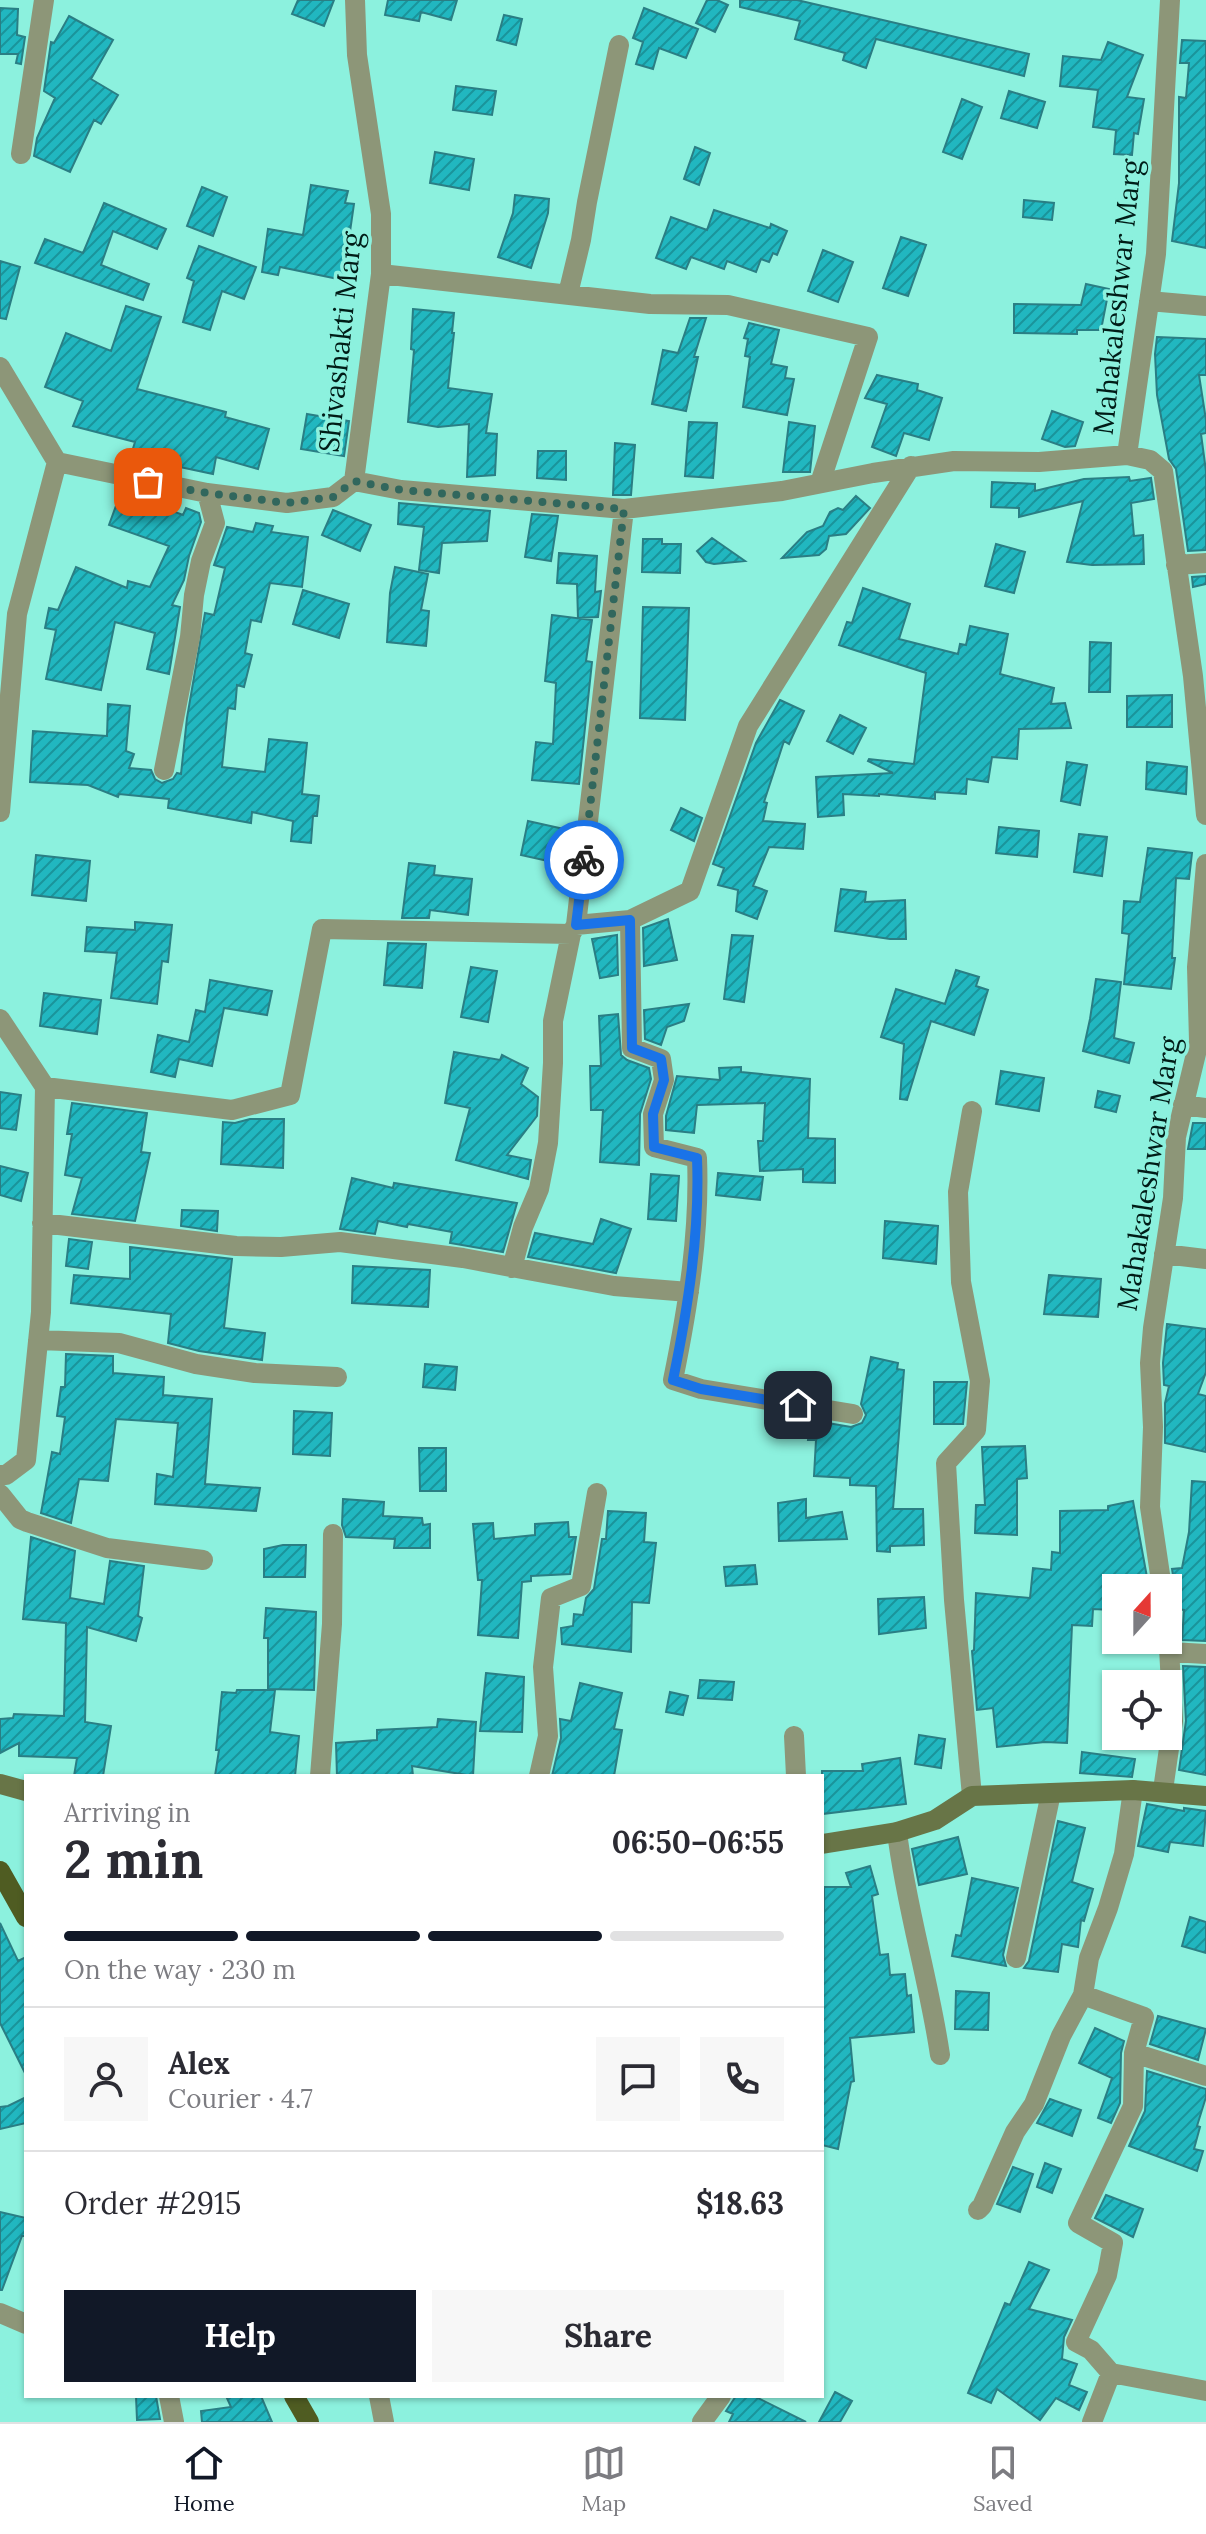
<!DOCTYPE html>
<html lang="en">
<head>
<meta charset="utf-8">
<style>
	body { margin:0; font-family:Lora,serif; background:#f7f7f7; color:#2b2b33; height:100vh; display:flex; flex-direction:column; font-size:30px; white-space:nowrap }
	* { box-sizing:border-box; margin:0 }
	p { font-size:26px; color:#7c7c81 }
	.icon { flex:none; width:44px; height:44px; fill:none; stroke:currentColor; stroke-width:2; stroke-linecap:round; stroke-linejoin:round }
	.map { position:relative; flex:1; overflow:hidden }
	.drawer { position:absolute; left:24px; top:1774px; width:800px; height:624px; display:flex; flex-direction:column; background:#fff; border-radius:0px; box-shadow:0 2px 6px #0004 }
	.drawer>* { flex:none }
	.needle { width:52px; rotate:21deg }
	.buttons { position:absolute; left:1102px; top:1574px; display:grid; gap:16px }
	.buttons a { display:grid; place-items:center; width:80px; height:80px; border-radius:0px; background:#fff; box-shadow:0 2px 6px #0004; font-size:40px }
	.pin { position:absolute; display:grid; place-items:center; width:68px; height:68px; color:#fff; margin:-34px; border-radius:16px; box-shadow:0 4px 12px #0006 }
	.courier { position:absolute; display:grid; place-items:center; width:80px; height:80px; margin:-40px; border:6px solid #1a73e8; border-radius:50%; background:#fff; color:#222; box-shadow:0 2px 10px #0007 }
	.head em { font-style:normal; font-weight:700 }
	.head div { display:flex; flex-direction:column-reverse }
	.head { display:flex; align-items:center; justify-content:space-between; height:136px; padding:0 40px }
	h1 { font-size:52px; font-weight:700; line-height:60px }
	.bar { display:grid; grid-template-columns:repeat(4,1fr); gap:12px 8px; align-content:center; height:96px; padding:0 40px }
	.bar i { height:10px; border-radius:6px; background:#e1e1e2 }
	.bar .active { background:#111827 }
	.bar p { grid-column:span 4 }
	.line { display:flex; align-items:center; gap:20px; padding:0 40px; border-top:2px solid #e1e1e2 }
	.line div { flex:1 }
	.round { display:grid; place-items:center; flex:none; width:84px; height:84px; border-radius:0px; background:#f7f7f7 }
	.action { display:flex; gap:16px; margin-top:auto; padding:16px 40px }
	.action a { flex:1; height:92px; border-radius:0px; background:#111827; color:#fff; font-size:32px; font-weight:700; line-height:92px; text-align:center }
	.action a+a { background:#f7f7f7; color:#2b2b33 }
	.tab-bar { display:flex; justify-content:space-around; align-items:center; height:112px; border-top:2px solid #e1e1e2; background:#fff; font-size:22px; color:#7c7c81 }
	.tab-bar a { display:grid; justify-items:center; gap:4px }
	.tab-bar .active { color:#111827 }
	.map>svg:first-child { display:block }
	.building { fill:url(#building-hatch); stroke:#2a7e84; stroke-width:2 }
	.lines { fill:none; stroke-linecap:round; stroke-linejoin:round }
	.minor { stroke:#8d9678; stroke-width:20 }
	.secondary { stroke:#687547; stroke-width:20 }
	.primary { stroke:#4f5c22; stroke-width:20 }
	.done { stroke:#31675d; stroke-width:8; stroke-dasharray:0 14.4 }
	.route { stroke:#1a73e8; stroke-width:10 }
	.labels { text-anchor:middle; stroke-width:7; stroke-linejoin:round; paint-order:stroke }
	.street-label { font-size:28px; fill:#001c17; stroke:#8cf1de }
</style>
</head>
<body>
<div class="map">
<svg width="1206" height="2422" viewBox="0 0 1206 2422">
	<defs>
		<pattern id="building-hatch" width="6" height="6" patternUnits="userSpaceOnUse" patternTransform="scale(2)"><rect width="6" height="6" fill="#21b7c0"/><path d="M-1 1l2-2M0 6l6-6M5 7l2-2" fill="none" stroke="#1a949b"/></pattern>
	</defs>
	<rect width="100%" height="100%" fill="#8cf1de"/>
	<path class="building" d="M298 0H334L324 26 292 14Z
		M388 0H457L451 20 421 12 419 21 385 15Z
		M707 0H717L728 5 715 32 696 23Z
		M740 0H797L1029 54 1024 76 876 39 866 68 843 60 845 53 795 39 800 21 740 7Z
		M0 8 18 9 17 35 25 37 21 64 16 63 18 54H0Z
		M644 8 698 29 686 58 659 48 653 69 636 64 643 42 633 38Z
		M504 15 522 19 516 45 497 40Z
		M69 16 113 40 91 79 118 95 101 124 94 120 70 172 34 156 37 138 55 98 44 91 51 42 54 43Z
		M1182 40 1206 41V248L1172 241 1179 183V97L1186 98 1189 63H1180Z
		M1108 42 1143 55 1127 97 1144 99 1138 134 1134 133 1132 155 1114 154 1116 130 1093 127 1098 90 1060 86 1063 56 1101 60Z
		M456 86 496 91 492 115 453 110Z
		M1009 91 1045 102 1037 128 1001 118Z
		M962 99 982 107 962 159 943 152Z
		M695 147 710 153 699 185 684 179Z
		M435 152 474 159 469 190 430 183Z
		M311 185 348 191 345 203 354 204 343 280 280 267 278 275 262 272 268 229 303 235Z
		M202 187 227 197 213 236 187 226Z
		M515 195 549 199 548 213 531 268 498 257 513 213Z
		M1024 200 1054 203 1052 220 1023 217Z
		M104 203 166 229 157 249 113 231 101 265 149 284 143 300 35 263 45 239 83 253Z
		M714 210 770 228 771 224 787 231 777 255 773 253 769 262 761 259 756 272 727 261 724 269 691 257 686 269 656 258 671 217 707 230Z
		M901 237 926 245 908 296 883 288Z
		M199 246 256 267 244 299 222 291 210 330 183 322 194 281 187 278Z
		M823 250 853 262 838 302 808 291Z
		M0 261 20 267 6 319 0 318Z
		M1086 284 1109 289 1101 330H1077V334L1014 333V304L1081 305Z
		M126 306 161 317 137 389 226 412 225 417 269 429 258 469 216 457 213 474 161 463 131 455 135 442 73 426 83 401 45 387 66 333 111 351Z
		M413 309 454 313 452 333H454L448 388 492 394 486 433 497 434 495 475 467 477 469 424 438 427 408 422 414 350 411 349Z
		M690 318H706L694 357H698L686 411 652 404 663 350 678 353Z
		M749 323 779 330 771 364 787 367 785 378 794 379 787 415 743 407 750 357 745 356 748 339 744 338Z
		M1157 337 1206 339V375H1199L1206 420V433L1201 434 1206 471V550L1188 551 1176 469 1169 459 1157 395 1155 354Z
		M877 375 918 384 917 390 942 398 929 440 904 433 896 456 872 447 887 404 865 398Z
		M1052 411 1083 422 1075 446 1065 447 1042 439Z
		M307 414 349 421 344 456 301 449Z
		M689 422 717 423 713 478 685 476Z
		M789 422 815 426 810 472H783Z
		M615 443 635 445 631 495H613Z
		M538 451H566V480L537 478Z
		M1129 477 1130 481 1151 478 1154 499 1131 503 1134 536 1143 535 1144 564 1092 565 1067 562 1083 501 1019 517V508L991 507 992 482 1035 484V491L1084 479Z
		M121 492 183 515 186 508 199 513 201 522 189 556 184 580 172 605 180 607 169 674 147 669 155 633 115 622 101 690 46 679 56 630 45 628 49 608 58 610 76 567 127 588 128 581 150 587 169 546 109 525Z
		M856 496 870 508 846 534 829 536 826 549 819 555 782 558 807 532 823 526 830 512 838 508 843 510Z
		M399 503 490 511 487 541 442 543 439 573 419 570 424 527 398 524Z
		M333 510 371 525 360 551 322 535Z
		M532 514 558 516 551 561 525 557Z
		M256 523 273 526 271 532 308 537 302 587 270 583 261 622 251 620 245 653 252 655 244 687 237 685 235 709 228 708 222 767 265 772 269 739 307 743 302 794 319 796 317 816H313L311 843 291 841 293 821 252 812 251 823 168 808 169 799 119 794 118 797 88 785 30 782 33 731 107 736 108 704 130 706 126 751 134 754 129 768 151 770 155 779 162 783 173 779 177 773 181 774 187 718 205 613 214 615 225 568 214 565 227 527 253 532Z
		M712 538 745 561 714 564 706 562 697 551Z
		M643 539H662V544H681L680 573 642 572Z
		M996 544 1025 552 1014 593 985 586Z
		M559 553 597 556 595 592 601 591 598 617 578 618 577 584 557 583Z
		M395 567 428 574 421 610 429 611 426 646 387 642 390 593Z
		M1206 576V584L1193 587 1192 577Z
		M863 588 910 604 899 639 958 654 960 644 966 645 970 626 1008 634 1000 674 1054 688 1051 704 1065 703 1071 728 1019 729 1017 759 992 757 988 782 967 779 966 794 935 792V799L879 794V796L843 794 844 815 818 817 816 777 893 773 868 761 869 759 914 764 926 673 839 645 847 622 852 623Z
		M303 590 349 604 339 638 293 624Z
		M643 607 689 608 685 720 640 718Z
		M552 615 592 620 586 661 592 662 579 784 532 780 536 742 553 744 556 683 545 681Z
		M1090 642 1111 643 1110 692H1089Z
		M1172 695V727H1127V696Z
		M780 700 804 711 789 744 784 741 764 802 767 803 763 821 805 824 803 849 769 847 753 886 767 891 757 919 736 911 738 890 718 885 724 868 713 864 756 743Z
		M840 715 866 728 853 754 827 741Z
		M1067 762 1087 765 1080 805 1061 801Z
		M1147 762 1187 767 1186 794 1146 789Z
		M681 808 702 818 694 841 671 830Z
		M528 821 573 831 566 865 521 855Z
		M999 827 1039 831 1037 857 996 853Z
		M1079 834 1107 837 1102 876 1074 872Z
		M1148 848 1192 853 1189 879 1176 878 1172 958H1175L1171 989 1124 984 1129 934 1122 933 1124 901 1140 902Z
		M36 855 90 861 86 901 32 895Z
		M409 863 435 866 434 875 472 879 468 915 430 910 429 918H402Z
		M841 889 866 892 865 902 905 900 906 939H890L835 931Z
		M668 919 677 960 644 966 643 928Z
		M135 922 172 925 168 962 162 961 157 1004 111 998 117 953 85 951 87 927 135 930Z
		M617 935 618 975 600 978 592 939Z
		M732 935 753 936 744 1002 724 999Z
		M388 943 426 944 422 988 384 985Z
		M471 967 497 971 488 1022 461 1017Z
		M956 970 979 977 976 986 988 990 974 1035 931 1021 907 1100 900 1099 904 1044 881 1037 896 989 945 1004Z
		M1096 979 1121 982 1114 1038 1134 1043 1129 1063 1083 1051 1090 1019Z
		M210 980 272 991 267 1015 224 1008 212 1066 179 1059 175 1077 151 1072 158 1035 189 1042 196 1010 205 1012Z
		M44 993 101 1000 97 1034 40 1026Z
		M689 1004 684 1021 667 1027 661 1045 645 1039 644 1010Z
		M618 1014 621 1055 627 1060 649 1068 651 1079 640 1114 639 1165 600 1162 603 1110H591L590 1066H601L599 1016Z
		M454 1052 500 1060 502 1055 528 1068 521 1084 538 1097 537 1116 507 1155 531 1160 528 1179 456 1160 470 1108 445 1103Z
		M741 1067V1072L810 1079 808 1138 835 1139V1183L803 1182V1169L760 1171 758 1141H763L765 1103 697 1105 694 1133 666 1130V1116L677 1076 720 1080 719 1068Z
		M1001 1071 1044 1078 1039 1111 996 1104Z
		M1098 1091 1120 1096 1116 1112 1095 1107Z
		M0 1092 21 1095 16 1130 0 1128Z
		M72 1103 147 1113 141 1152 150 1153 135 1221 72 1214 82 1178 65 1175 72 1134H67Z
		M250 1119H284L283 1168 221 1164 223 1122 235 1123Z
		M1193 1123H1206V1149H1188Z
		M0 1166 28 1173 21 1201 0 1195Z
		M718 1173 763 1177 760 1200 716 1195Z
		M651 1174 679 1176 676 1221 648 1219Z
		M352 1178 393 1188 394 1183 517 1203 503 1252 450 1243 452 1232 408 1224 407 1227 378 1221 375 1234 340 1229Z
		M182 1210 218 1211 217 1231 181 1226Z
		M601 1219 631 1229 616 1273 528 1257 535 1233 593 1244Z
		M885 1221 938 1226 936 1264 883 1258Z
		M69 1239 92 1242 88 1269 66 1266Z
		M130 1247 232 1259 224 1328 265 1333 262 1360 199 1351 168 1343 171 1314 71 1303 74 1275 130 1279Z
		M353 1266 430 1270 428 1307 352 1303Z
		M1049 1275 1101 1279 1098 1317 1044 1314Z
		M1167 1324 1206 1329V1372L1198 1394 1206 1396V1452L1165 1443V1403L1169 1386 1164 1385 1163 1363Z
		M66 1354 113 1356V1373L164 1377 163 1395 212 1399 205 1484 260 1488 256 1511 155 1504 157 1474 173 1477 178 1423 116 1419 108 1481 79 1479 71 1523 41 1513 52 1452 60 1454 65 1417 57 1416 61 1387H65Z
		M871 1357 898 1363 897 1369 904 1370 893 1509H923L924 1545 890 1546V1552L877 1551 876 1486 850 1485V1478L814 1476 816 1440H808L810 1420 851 1427 862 1423 866 1415 861 1404Z
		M425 1364 457 1367 455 1390 423 1387Z
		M934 1382H967L963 1424H934Z
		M294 1411 332 1413 330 1456 293 1454Z
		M1025 1446 1027 1478 1017 1479V1535L975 1533 976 1505H985L982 1447Z
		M419 1448H446V1491H420Z
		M1192 1481 1206 1482V1641L1182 1640 1184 1610 1168 1608 1175 1587 1172 1569 1182 1568 1189 1532Z
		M343 1499 384 1502 383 1516 422 1518 423 1525 430 1524V1548H394L395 1539 346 1537 342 1525Z
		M806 1499V1518L842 1512 847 1539 779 1541 778 1503Z
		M1133 1501 1149 1588H1112L1111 1610 1093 1609 1092 1626 1072 1625 1067 1743 1045 1742 997 1747 993 1708 977 1710 972 1651 974 1650 976 1593 1030 1598 1033 1568 1051 1570 1052 1552 1060 1553V1511L1108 1510V1506Z
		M608 1511 646 1513 644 1542 656 1543 649 1603 632 1602 631 1652 562 1644 561 1628 573 1626 574 1614 583 1615 586 1598 594 1589 602 1539H606Z
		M568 1522 569 1537H576L570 1574 531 1576V1581L522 1582 518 1638 478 1635 482 1580H478L473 1524 493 1523 494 1539 535 1535V1524Z
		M31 1537 75 1551 70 1598 104 1604 110 1561 144 1566 138 1616 142 1618 136 1641 87 1627 85 1722 111 1726 103 1776H74L77 1758 19 1756V1743L0 1753V1719L13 1718 14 1714 64 1716 66 1623 23 1619Z
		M283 1545H306L305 1577H264V1549Z
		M755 1565 757 1584 726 1586 724 1567Z
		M924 1597 926 1628 879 1634 878 1599Z
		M266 1608 316 1612 314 1690 268 1689V1638H264Z
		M1183 1666 1205 1667 1206 1775 1179 1770 1186 1721Z
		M486 1673 524 1677 522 1732 480 1731Z
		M700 1680 734 1682 732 1700 698 1698Z
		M580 1683 622 1693 614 1729 622 1730 614 1776H552L561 1738 560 1719 571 1721Z
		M237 1690H275L270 1732 299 1736 295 1776H215L219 1750H216L222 1692 236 1693Z
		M670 1692 688 1696 683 1715 666 1712Z
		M438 1719 476 1722 473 1776 412 1766 413 1776H337L336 1743 377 1740V1730L437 1727Z
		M919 1735 945 1739 941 1768 915 1764Z
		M1082 1752 1135 1759 1132 1777 1080 1773Z
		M900 1758 906 1804 822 1814V1771H863L862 1764Z
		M1147 1804 1184 1811V1808L1206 1811 1203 1846 1170 1842 1168 1852 1138 1846Z
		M1058 1821 1085 1828 1072 1882 1093 1889 1084 1921 1081 1920 1078 1947 1062 1944 1058 1972 1024 1968 1029 1961Z
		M958 1837 967 1874 919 1885 912 1849Z
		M870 1866 878 1894 872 1896 880 1955 888 1954 890 1975 905 1974 907 1996 911 1995 914 2032 850 2038 854 2081 851 2082 838 2149 822 2145 824 1887H851L846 1873Z
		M972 1878 1018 1888 1003 1955 1006 1966 952 1956 956 1935 961 1936Z
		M1190 1917 1206 1922V1953L1182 1946Z
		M0 1923 18 1961 26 1957V2075L0 2023Z
		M956 1991 989 1993 988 2030 955 2029Z
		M1158 2016 1206 2029 1198 2060 1150 2044Z
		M1095 2028 1124 2041 1121 2053 1120 2103 1111 2123 1098 2118 1112 2078 1079 2063Z
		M1147 2071 1206 2089V2097L1197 2126 1200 2127 1194 2149 1203 2151 1197 2171 1129 2146 1145 2111Z
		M26 2097V2123L0 2129V2107L8 2106Z
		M1050 2099 1081 2110 1072 2136 1037 2123Z
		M1045 2163 1061 2169 1052 2193 1037 2187Z
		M1013 2167 1033 2174 1020 2212 997 2204Z
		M1106 2195 1143 2209 1133 2237 1095 2218Z
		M0 2212 26 2218V2236H22L2 2290H0Z
		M1029 2262 1049 2270 1029 2309 1072 2320 1064 2337 1062 2359 1077 2364 1069 2385 1087 2392 1079 2410 1056 2398 1040 2420 997 2389 991 2403 968 2393 1005 2303 1010 2305Z
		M835 2392 852 2401 840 2422H819Z
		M136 2396H156L160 2419 137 2420Z
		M226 2396H261L272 2422H202L201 2411 231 2407Z
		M736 2396H754L806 2422H729L733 2414 726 2411Z"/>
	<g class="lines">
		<path class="minor" d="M21 154 44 0
			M381 274 650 304 728 305 868 337 820 483
			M568 294 581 240 587 202 619 45
			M1149 301 1206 306
			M0 367 57 462 17 614 0 812
			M1127 455 1156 254 1170 0
			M57 462 207 493 287 503 333 497 354 481 381 274V214L357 55 355 0
			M354 481 401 490 624 509 782 491 873 473 954 461 1039 462 1127 455 1150 460 1163 471 1193 676 1206 815
			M1176 565 1206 563
			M164 770 190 637 194 595 201 561 215 523 207 493
			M630 920 632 1048 661 1059 664 1080 653 1114 654 1147 697 1158C700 1232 688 1307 673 1380L701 1389 853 1414
			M576 925 630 920 690 891 748 726 911 466
			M0 1019 45 1087 41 1312 26 1460 6 1475H0
			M45 1087 232 1110 290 1095 322 929 571 934 576 925 624 509
			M1183 1105 1206 1108
			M42 1223 236 1246 281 1247 340 1242 463 1258 614 1286 689 1292
			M1164 1254 1206 1259
			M512 1268 523 1227 539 1189 548 1143 553 1063V1021L571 934
			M38 1340 119 1343 196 1364 255 1373 337 1377
			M0 1494 20 1519 27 1522 107 1548 203 1560
			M1162 1588 1150 1507 1153 1427 1150 1363 1153 1328 1173 1198 1176 1137 1199 1041 1197 967 1206 864
			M1171 1652 1206 1654
			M794 1736 796 1776
			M320 1776 332 1624 333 1534
			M539 1776 548 1736 543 1667 551 1598 581 1586 597 1493
			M1163 1790 1173 1721 1168 1630
			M972 1796 954 1600 946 1463 976 1430 980 1381 961 1282 958 1192 972 1111
			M897 1832C906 1907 929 1980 940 2055
			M1016 1958 1051 1793
			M1083 1995 1144 2017 1134 2053 1206 2076
			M978 2210 982 2206 1015 2132 1034 2104 1061 2036 1083 1995 1089 1958 1108 1908 1124 1854 1133 1790
			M0 2313 26 2324
			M1111 2373 1091 2350 1076 2342 1107 2275 1113 2243 1078 2223 1133 2106 1134 2053
			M169 2396 174 2422
			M379 2396 384 2422
			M702 2422 721 2396
			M1092 2422 1111 2373 1206 2391"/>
		<path class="secondary" d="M0 1784 26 1791
			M822 1844 897 1832 935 1820 972 1796 1133 1790 1206 1796"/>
		<path class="primary" d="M0 1871 26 1917
			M294 2396 309 2422"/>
	</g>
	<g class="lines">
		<path class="done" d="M148 482 207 493 287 503 333 497 354 481 401 490 624 509 584 860"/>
		<path class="route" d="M584 860 576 925 630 920 632 1048 661 1059 664 1080 653 1114 654 1147 697 1158C700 1232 688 1308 673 1380L701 1389 798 1405"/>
	</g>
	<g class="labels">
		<g class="street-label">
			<text transform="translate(1117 297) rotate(-84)" y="10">Mahakaleshwar Marg</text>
			<text transform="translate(340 342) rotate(-84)" y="10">Shivashakti Marg</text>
			<text transform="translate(1148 1174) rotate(-81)" y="10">Mahakaleshwar Marg</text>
		</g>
	</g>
</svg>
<div class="buttons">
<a><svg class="needle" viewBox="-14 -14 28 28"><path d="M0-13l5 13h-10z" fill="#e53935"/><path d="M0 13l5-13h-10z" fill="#7c7c81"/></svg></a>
<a><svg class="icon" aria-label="locate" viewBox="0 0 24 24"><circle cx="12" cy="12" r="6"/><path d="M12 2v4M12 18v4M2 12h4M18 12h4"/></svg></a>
</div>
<div class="pin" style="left:148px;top:482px;background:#ea580c"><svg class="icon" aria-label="bag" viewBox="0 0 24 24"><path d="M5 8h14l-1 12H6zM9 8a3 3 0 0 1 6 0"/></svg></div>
<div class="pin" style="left:798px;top:1405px;background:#1f2937"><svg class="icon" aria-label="home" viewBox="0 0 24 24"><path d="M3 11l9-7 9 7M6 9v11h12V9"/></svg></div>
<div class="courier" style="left:584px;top:860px"><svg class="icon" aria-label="bike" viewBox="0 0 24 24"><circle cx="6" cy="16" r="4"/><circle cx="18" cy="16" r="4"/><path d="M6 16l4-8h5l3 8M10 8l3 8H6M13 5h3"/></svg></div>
<section class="drawer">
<div class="head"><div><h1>2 min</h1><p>Arriving in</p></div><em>06:50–06:55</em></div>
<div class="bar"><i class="active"></i><i class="active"></i><i class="active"></i><i></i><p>On the way · 230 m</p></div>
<div class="line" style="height:144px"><a class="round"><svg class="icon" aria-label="person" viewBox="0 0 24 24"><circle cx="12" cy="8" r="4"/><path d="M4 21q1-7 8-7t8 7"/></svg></a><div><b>Alex</b><p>Courier · 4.7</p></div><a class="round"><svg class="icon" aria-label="chat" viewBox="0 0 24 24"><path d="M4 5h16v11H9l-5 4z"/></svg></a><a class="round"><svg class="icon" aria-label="phone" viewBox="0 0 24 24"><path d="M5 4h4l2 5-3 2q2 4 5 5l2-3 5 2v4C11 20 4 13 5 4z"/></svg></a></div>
<div class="line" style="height:104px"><div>Order #2915</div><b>$18.63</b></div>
<div class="action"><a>Help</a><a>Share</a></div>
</section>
</div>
<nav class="tab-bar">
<a class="active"><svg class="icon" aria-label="home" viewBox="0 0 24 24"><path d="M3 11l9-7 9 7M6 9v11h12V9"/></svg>Home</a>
<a><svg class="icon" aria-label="map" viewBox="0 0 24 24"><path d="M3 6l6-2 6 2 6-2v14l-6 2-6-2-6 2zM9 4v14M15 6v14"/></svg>Map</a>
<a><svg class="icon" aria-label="saved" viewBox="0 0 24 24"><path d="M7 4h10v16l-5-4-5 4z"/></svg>Saved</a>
</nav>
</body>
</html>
